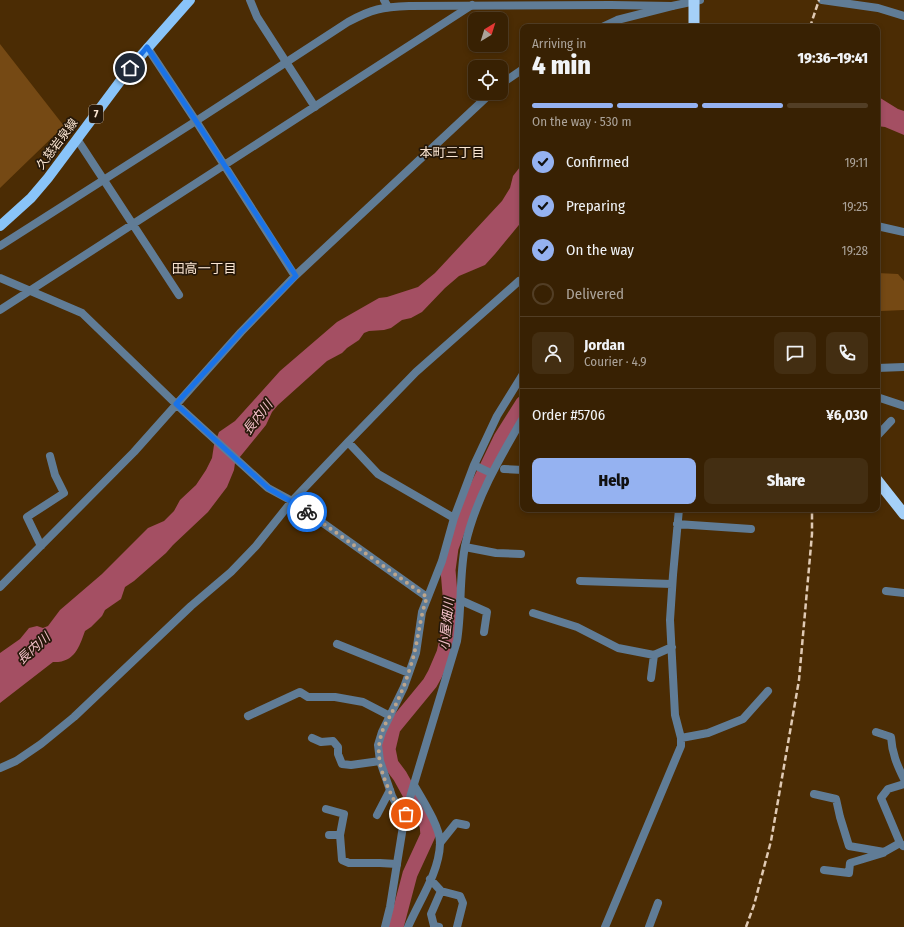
<!DOCTYPE html>
<html lang="en">
<head>
<meta charset="utf-8">
<style>
	body { margin:0; font-family:"Fira Sans Condensed","Noto Sans JP",sans-serif; background:#432e12; color:#f1f3f6; height:100vh; display:flex; flex-direction:column; font-size:15px; white-space:nowrap }
	* { box-sizing:border-box; margin:0 }
	p { font-size:13px; color:#aba39a }
	.icon { flex:none; width:22px; height:22px; fill:none; stroke:currentColor; stroke-width:2; stroke-linecap:round; stroke-linejoin:round }
	.map { position:relative; flex:1; overflow:hidden }
	.panel { position:absolute; left:520px; top:24px; width:360px; height:488px; display:flex; flex-direction:column; background:#382103; border-radius:8px; box-shadow:0 2px 6px #0003,0 0 0 1px #523e25 }
	.panel>* { flex:none }
	.needle { width:26px; rotate:38deg }
	.tools { position:absolute; left:468px; top:12px; display:grid; gap:8px }
	.tools a { display:grid; place-items:center; width:40px; height:40px; border-radius:8px; background:#382103; box-shadow:0 2px 6px #0003,0 0 0 1px #523e25; font-size:20px }
	.pin { position:absolute; display:grid; place-items:center; width:34px; height:34px; color:#fff; margin:-17px; border:2px solid #fff; border-radius:50%; box-shadow:0 1px 4px #0007 }
	.courier { position:absolute; display:grid; place-items:center; width:40px; height:40px; margin:-20px; border:3px solid #1a73e8; border-radius:50%; background:#fff; color:#222; box-shadow:0 1px 5px #0007 }
	.overview em { font-style:normal; font-weight:800 }
	.overview div { display:flex; flex-direction:column-reverse }
	.overview { display:flex; align-items:center; justify-content:space-between; height:68px; padding:0 12px }
	h1 { font-size:26px; font-weight:800; line-height:30px }
	.bar { display:grid; grid-template-columns:repeat(4,1fr); gap:6px 4px; align-content:center; height:48px; padding:0 12px }
	.bar i { height:5px; border-radius:3px; background:#523e25 }
	.bar .active { background:#95b2f1 }
	.bar p { grid-column:span 4 }
	.line { display:flex; align-items:center; gap:10px; padding:0 12px; border-top:1px solid #523e25 }
	.line div { flex:1 }
	.round { display:grid; place-items:center; flex:none; width:42px; height:42px; border-radius:8px; background:#432e12 }
	ol { padding:0 12px; list-style:none }
	li { display:flex; align-items:center; gap:12px; height:44px }
	li p { margin-inline-start:auto }
	li .icon { padding:4px; border-radius:50%; background:#95b2f1; color:#111; stroke-width:4 }
	li:last-child { color:#aba39a }
	li i { width:22px; height:22px; border:2px solid #523e25; border-radius:50% }
	.action { display:flex; gap:8px; margin-top:auto; padding:8px 12px }
	.action a { flex:1; height:46px; border-radius:8px; background:#95b2f1; color:#111; font-size:16px; font-weight:800; line-height:46px; text-align:center }
	.action a+a { background:#432e12; color:#f1f3f6 }
	.map>svg:first-child { display:block }
	.green { fill:#754914 }
	.water { fill:#a44f63 }
	.lines { fill:none; stroke-linecap:round; stroke-linejoin:round }
	.river { stroke:#a44f63; stroke-width:15 }
	.minor { stroke:#607c96; stroke-width:8 }
	.tertiary { stroke:#607c96; stroke-width:8 }
	.primary { stroke:#89c4f9; stroke-width:10 }
	.trunk { stroke:#a5d0f8; stroke-width:11 }
	.rail { stroke:#e0cab4; stroke-width:2.5; stroke-dasharray:6 3; stroke-linecap:butt }
	.done { stroke:#bda58b; stroke-width:4; stroke-dasharray:0 7.2 }
	.route { stroke:#1a73e8; stroke-width:5 }
	.labels { text-anchor:middle; stroke-width:3.5; stroke-linejoin:round; paint-order:stroke }
	.shield { fill:#261809; stroke:#bba896; stroke-width:1 }
	.shield-label { font-size:11px; font-weight:bold; fill:#fbe6d3 }
	.street-label { font-size:12px; fill:#fbe6d3; stroke:#261809 }
	.neighbourhood-label { font-size:13px; fill:#fbe6d3; stroke:#261809 }
	.water-label { font-size:13px; font-style:italic; fill:#f3c1ca; stroke:#261809 }
</style>
</head>
<body>
<div class="map">
<svg width="904" height="927" viewBox="0 0 904 927">
	<rect width="100%" height="100%" fill="#4b2c04"/>
	<path class="green" d="M0 44 64 126 0 188Z
		M877 273 898 274 904 281V310L881 311V284L877 283Z"/>
	<path class="water" d="M877 96 898 109 904 111V135L885 127 877 126Z
		M523 159V220L495 254 485 265 459 276 445 288 422 312 411 318 402 320 391 328 384 330 369 331 364 333 359 340 347 348 342 353 327 361 278 405 272 412 266 425 235 463 234 470 227 487 208 512 173 545 166 553 134 581 125 587 121 599 105 610 102 616 91 627 85 631C79 648 74 663 53 662L0 703V653L20 639 29 628 37 626 43 628 48 626 60 610 102 574 148 528 164 521 174 511 180 500 196 485 206 470 212 458 214 445 219 432 235 421 280 371 337 322 379 298 387 297 418 287 435 273 502 201 510 188 513 176 520 167Z"/>
	<g class="lines">
		<path class="river" d="M396 927 410 874 428 835 427 825 400 776 391 764 388 749 393 728 430 683 435 674 444 653 448 636 451 606 448 570 451 548 461 521 501 438 523 403"/>
		<path class="minor" d="M250 0 257 17 315 107
			M384 0 388 7
			M822 0 878 8 904 16
			M602 27 617 20 672 6 700 0
			M147 47 196 121 295 276
			M501 84 523 69
			M77 139 179 295
			M877 226 904 232
			M0 278 82 313 176 404 268 488 292 501 427 597
			M0 310 472 5
			M877 368 904 367
			M877 397 904 406
			M877 436 891 421
			M348 442 378 474 454 518
			M474 465 491 473
			M504 469 523 470
			M677 524 751 529
			M41 546 27 517 64 493 55 475 50 456
			M465 547 496 553 521 554
			M580 581 672 584
			M0 587 134 452 241 332 295 276 491 93
			M886 591 904 593
			M460 600 487 612 484 632
			M533 613 577 627 618 648 654 655 672 647
			M337 644 409 673
			M651 678 654 655
			M248 716 300 692 308 697H335L363 702 390 716
			M876 732 891 737C892 753 897 765 904 779
			M312 738 321 742 333 741 338 747V754L342 764 351 765 380 761
			M681 738 708 733 743 719 768 691
			M0 768 16 761 41 744 74 717 191 606 231 572 256 546 292 501 348 442 416 372 510 289 519 281 523 284
			M814 794 836 799 840 817 849 846 884 852 900 843
			M326 809 344 814 340 835 342 860 349 863H380L397 864
			M377 815 390 790
			M404 819 392 796 380 761 378 745 382 732 404 687 409 673 416 653 422 612 442 561 454 518 474 465 497 416 523 374
			M329 835H340
			M440 843 456 823 466 825
			M903 846 900 843 881 798 888 789 904 784
			M824 870 849 873 850 863 883 853
			M430 879 441 891 460 896 463 903 457 927
			M408 927C419 901 439 873 440 844 441 828 422 799 414 785
			M439 927 434 926 431 914 441 891
			M605 927 681 746V738L675 715 670 620 673 575 679 509
			M649 927 658 903"/>
		<path class="tertiary" d="M0 246 196 121 348 22C372 9 382 7 409 6L611 5 672 6
			M385 927 390 907 405 814 457 641C462 610 459 578 465 546 475 500 499 459 523 418"/>
		<path class="primary" d="M0 226 31 198 48 178 130 68 190 0"/>
		<path class="trunk" d="M694 0V27
			M877 480 904 514"/>
		<path class="rail" d="M810 27 819 0
			M746 927 754 905 771 841 799 680 812 534V509"/>
	</g>
	<g class="lines">
		<path class="done" d="M307 512 427 597C419 620 418 645 410 668 405 685 398 701 390 716 387 721 383 727 382 733 371 762 391 794 404 819L406 814"/>
		<path class="route" d="M130 68 147 47 196 121 296 276 241 332 176 404 268 488 292 502 307 512"/>
	</g>
	<g class="labels">
		<rect class="shield" x="89" y="105" width="14" height="18" rx="3"/>
		<g class="shield-label">
			<text x="96" y="118">7</text>
		</g>
		<g class="street-label">
			<text transform="translate(57 144) rotate(-53)" y="4">久慈岩泉線</text>
		</g>
		<g class="neighbourhood-label">
			<text x="452" y="157">本町三丁目</text>
			<text x="204" y="273">田高一丁目</text>
		</g>
		<g class="water-label">
			<text transform="translate(257 417) rotate(-52)" y="5">長内川</text>
			<text transform="translate(446 624) rotate(-84)" y="5">小屋畑川</text>
			<text transform="translate(33 648) rotate(-42)" y="5">長内川</text>
		</g>
	</g>
</svg>
<div class="tools">
<a><svg class="needle" viewBox="-14 -14 28 28"><path d="M0-13l5 13h-10z" fill="#e53935"/><path d="M0 13l5-13h-10z" fill="#aba39a"/></svg></a>
<a><svg class="icon" aria-label="locate" viewBox="0 0 24 24"><circle cx="12" cy="12" r="6"/><path d="M12 2v4M12 18v4M2 12h4M18 12h4"/></svg></a>
</div>
<div class="pin" style="left:406px;top:814px;background:#ea580c"><svg class="icon" aria-label="bag" viewBox="0 0 24 24"><path d="M5 8h14l-1 12H6zM9 8a3 3 0 0 1 6 0"/></svg></div>
<div class="pin" style="left:130px;top:68px;background:#1f2937"><svg class="icon" aria-label="home" viewBox="0 0 24 24"><path d="M3 11l9-7 9 7M6 9v11h12V9"/></svg></div>
<div class="courier" style="left:307px;top:512px"><svg class="icon" aria-label="bike" viewBox="0 0 24 24"><circle cx="6" cy="16" r="4"/><circle cx="18" cy="16" r="4"/><path d="M6 16l4-8h5l3 8M10 8l3 8H6M13 5h3"/></svg></div>
<section class="panel">
<div class="overview"><div><h1>4 min</h1><p>Arriving in</p></div><em>19:36–19:41</em></div>
<div class="bar"><i class="active"></i><i class="active"></i><i class="active"></i><i></i><p>On the way · 530 m</p></div>
<ol>
<li><svg class="icon" aria-label="check" viewBox="0 0 24 24"><path d="M5 12l5 5 9-10"/></svg>Confirmed<p>19:11</p></li>
<li><svg class="icon" aria-label="check" viewBox="0 0 24 24"><path d="M5 12l5 5 9-10"/></svg>Preparing<p>19:25</p></li>
<li><svg class="icon" aria-label="check" viewBox="0 0 24 24"><path d="M5 12l5 5 9-10"/></svg>On the way<p>19:28</p></li>
<li><i></i>Delivered</li>
</ol>
<div class="line" style="height:72px"><a class="round"><svg class="icon" aria-label="person" viewBox="0 0 24 24"><circle cx="12" cy="8" r="4"/><path d="M4 21q1-7 8-7t8 7"/></svg></a><div><b>Jordan</b><p>Courier · 4.9</p></div><a class="round"><svg class="icon" aria-label="chat" viewBox="0 0 24 24"><path d="M4 5h16v11H9l-5 4z"/></svg></a><a class="round"><svg class="icon" aria-label="phone" viewBox="0 0 24 24"><path d="M5 4h4l2 5-3 2q2 4 5 5l2-3 5 2v4C11 20 4 13 5 4z"/></svg></a></div>
<div class="line" style="height:52px"><div>Order #5706</div><b>¥6,030</b></div>
<div class="action"><a>Help</a><a>Share</a></div>
</section>
</div>
</body>
</html>
